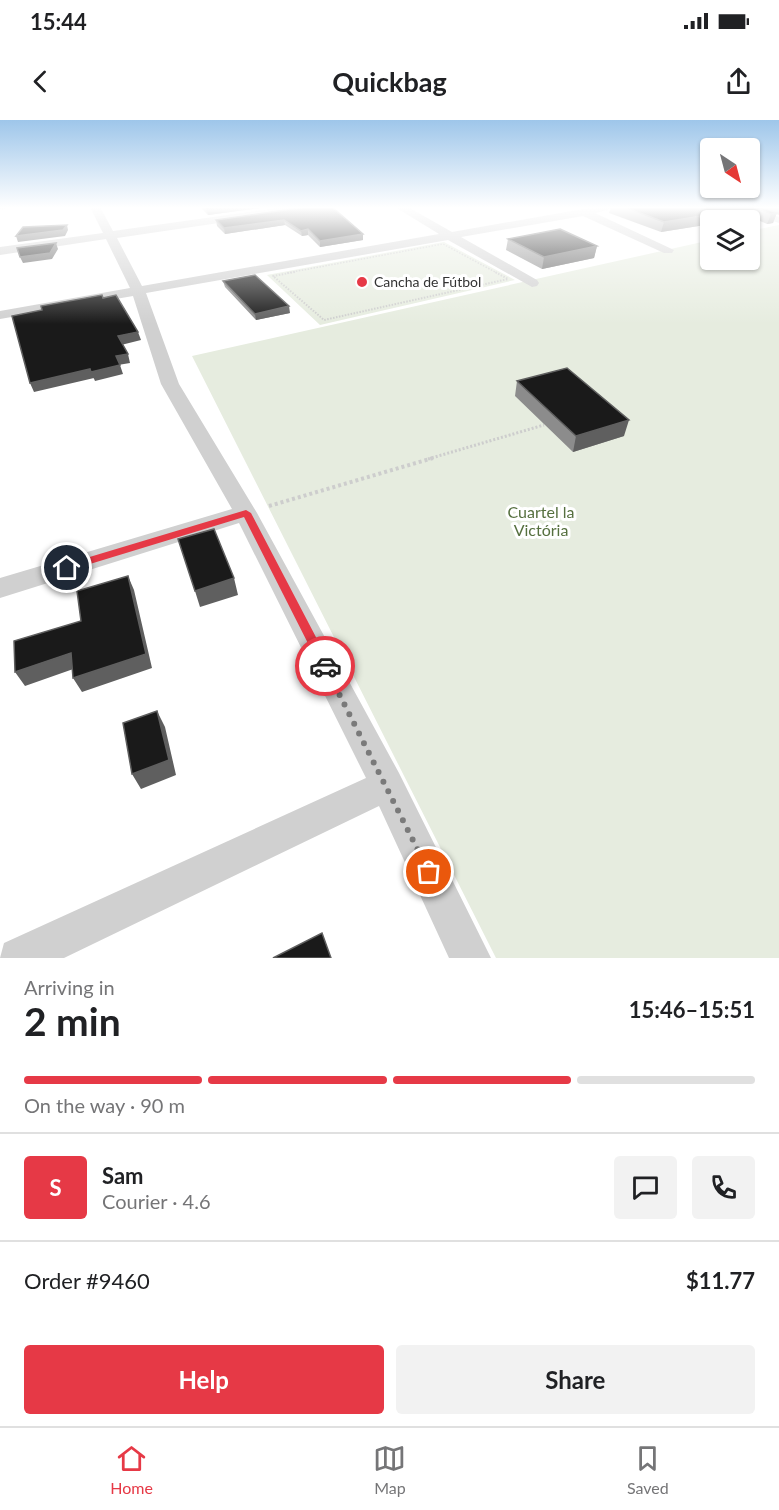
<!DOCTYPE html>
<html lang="en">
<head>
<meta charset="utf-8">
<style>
	body { margin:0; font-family:Lato,sans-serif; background:#f2f2f2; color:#202124; height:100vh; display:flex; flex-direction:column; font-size:22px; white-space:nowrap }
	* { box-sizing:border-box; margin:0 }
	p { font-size:20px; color:#757577 }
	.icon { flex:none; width:33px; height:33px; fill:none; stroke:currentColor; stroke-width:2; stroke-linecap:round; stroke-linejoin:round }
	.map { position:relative; height:838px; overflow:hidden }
	.drawer { display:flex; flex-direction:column; background:#fff; flex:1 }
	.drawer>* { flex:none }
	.needle { width:39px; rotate:144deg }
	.tools { position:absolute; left:700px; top:18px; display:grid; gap:12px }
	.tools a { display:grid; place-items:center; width:60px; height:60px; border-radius:6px; background:#fff; box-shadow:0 2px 4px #0004; font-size:30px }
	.pin { position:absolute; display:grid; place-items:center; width:51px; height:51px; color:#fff; margin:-26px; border:3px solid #fff; border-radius:50%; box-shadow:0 2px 6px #0007 }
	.courier { position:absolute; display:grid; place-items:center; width:60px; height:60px; margin:-30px; border:4px solid #e63946; border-radius:50%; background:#fff; color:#222; box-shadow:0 2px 8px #0007 }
	.headline em { font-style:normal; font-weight:700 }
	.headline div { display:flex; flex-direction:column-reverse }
	.headline { display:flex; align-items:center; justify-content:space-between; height:102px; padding:0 24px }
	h1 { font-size:39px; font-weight:700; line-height:45px }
	.bar { display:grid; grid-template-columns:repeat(4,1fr); gap:9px 6px; align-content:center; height:72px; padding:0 24px }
	.bar i { height:8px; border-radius:4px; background:#e0e0e0 }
	.bar .current { background:#e63946 }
	.bar p { grid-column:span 4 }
	.line { display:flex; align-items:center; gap:15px; padding:0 24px; border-top:2px solid #e0e0e0 }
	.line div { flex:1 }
	.round { display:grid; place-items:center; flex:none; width:63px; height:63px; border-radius:6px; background:#f2f2f2 }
	.cta { display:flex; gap:12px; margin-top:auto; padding:12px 24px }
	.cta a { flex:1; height:69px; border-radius:6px; background:#e63946; color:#fff; font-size:24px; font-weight:700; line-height:69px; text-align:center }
	.cta a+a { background:#f2f2f2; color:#202124 }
	.status { display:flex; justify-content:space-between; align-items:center; height:42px; padding:0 30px; background:#fff; direction:ltr }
	.status svg { height:16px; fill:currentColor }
	header { display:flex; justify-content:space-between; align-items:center; height:78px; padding:0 24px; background:#fff; font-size:27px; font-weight:700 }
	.tabs { display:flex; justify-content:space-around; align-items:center; height:84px; border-top:2px solid #e0e0e0; background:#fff; font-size:16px; color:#757577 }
	.tabs a { display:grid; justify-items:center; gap:3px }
	.tabs .current { color:#e63946 }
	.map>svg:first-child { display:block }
	.green { fill:#e6ecdf }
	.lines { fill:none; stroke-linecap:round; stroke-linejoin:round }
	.path-far3 { stroke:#cdcdcd; stroke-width:1.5; stroke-dasharray:1.5 1.5; stroke-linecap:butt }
	.path-far2 { stroke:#cdcdcd; stroke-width:2; stroke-dasharray:1.5 1.5; stroke-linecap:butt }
	.path-far1 { stroke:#cdcdcd; stroke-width:3; stroke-dasharray:2 2; stroke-linecap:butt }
	.path { stroke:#cdcdcd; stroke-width:4; stroke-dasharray:3 3; stroke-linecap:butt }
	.minor { fill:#d0d0d0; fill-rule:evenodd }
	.wall { fill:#8c8c8c }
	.shaded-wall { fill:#5f5f5f }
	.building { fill:#1a1a1a; stroke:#5f5f5f; stroke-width:1.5 }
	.route { fill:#e63946 }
	.done { stroke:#7a7a7a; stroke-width:6; stroke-dasharray:0 10.8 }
	.poi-dot { fill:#e63946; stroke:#fff; stroke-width:2 }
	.labels { text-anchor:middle; stroke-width:6; stroke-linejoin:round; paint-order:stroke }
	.far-poi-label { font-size:14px; fill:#333; stroke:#fff; text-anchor:start }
	.park-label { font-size:16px; fill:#56703f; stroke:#fff }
</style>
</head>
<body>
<div class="status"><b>15:44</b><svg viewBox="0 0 49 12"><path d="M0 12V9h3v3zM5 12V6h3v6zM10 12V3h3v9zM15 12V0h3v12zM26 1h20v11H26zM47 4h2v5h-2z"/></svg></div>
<header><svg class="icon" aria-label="back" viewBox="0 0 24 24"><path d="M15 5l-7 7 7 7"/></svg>Quickbag<svg class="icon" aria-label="share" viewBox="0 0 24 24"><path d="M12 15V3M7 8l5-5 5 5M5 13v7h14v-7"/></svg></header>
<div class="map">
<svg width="779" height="838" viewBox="0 0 779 838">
	<rect width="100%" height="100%" fill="#fff"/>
	<path class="green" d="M779 105V838H496L192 236 711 120V140H750V111Z
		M444 122 515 160 320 205 267 155Z"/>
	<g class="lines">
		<path class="path-far3" d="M287 153 443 124 497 153"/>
		<path class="path-far2" d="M295 152 273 156 324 200 508 159 495 152"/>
		<path class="path-far1" d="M428 339 544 305"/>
		<path class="path" d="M269 386 433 338"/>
		<path class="minor" d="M0 87H7L2 90Z
			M90 87H100L113 111 285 87H313L308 90 117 118 142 166 439 114 395 87H408L452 112 583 89 619 87 595 93 674 130 672 133H664L583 96 461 117 537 160 539 163 537 166 532 167 448 120 146 173 179 264 257 393 399 653 491 838H449L379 686 64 838H0L4 823 366 658 239 403 0 478V458L232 389 161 264 133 176 0 199V191L130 168 106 119 0 135V127L103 113Z
			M732 87H748L779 97V103Z"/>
	</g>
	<path class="wall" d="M200 87H268L208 95Z
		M305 87 363 120 320 127 308 115 302 116 285 105 225 114 217 106 216 100Z
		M611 87H779V95L776 94 773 103 767 104 758 100 750 102V100H711V104L661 112 609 93Z
		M508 119 597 126 594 138 542 149 506 130Z
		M223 161 290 193 256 200 225 167Z
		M517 261 624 316 573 332 515 276Z"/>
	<path class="shaded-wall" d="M228 87H268L208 95 207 90Z
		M762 90 758 100 750 102V100H730L732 95Z
		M725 92 722 100H711V104L661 112 664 102Z
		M777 93 773 103 767 104 771 94Z
		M284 100 285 105 225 114 224 108Z
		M67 105 68 110 65 116 18 122 16 116Z
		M308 109V115L302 116 301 111Z
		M363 114V120L320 127V121Z
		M56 123 58 129 52 139 23 143 20 137Z
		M597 126 594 138 542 149 544 137Z
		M289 186 290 193 256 200 255 194Z
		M138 212 141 220 121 225 118 216Z
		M128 234 130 243 118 245 116 236Z
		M120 245 123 254 95 261 91 252Z
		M90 249 94 258 34 272 30 263Z
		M629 300 624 316 573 332 576 316Z
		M128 456 134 470 152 548 82 572 73 558Z
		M234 458 238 475 200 487 195 471Z
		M71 533 79 547 25 566 15 552Z
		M157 591 165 607 176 655 141 669 132 654Z"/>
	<path class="building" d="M204 87H228L207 90Z
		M305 87H332L363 114 320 121 308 109 301 111 284 100 224 108 216 100Z
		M624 87H761L777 93 771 94 762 90 732 95 725 92 664 102Z
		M67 105 63 110 16 116 23 107Z
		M560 109 597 126 544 137 508 119Z
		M56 123 50 133 20 137 17 128Z
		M255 155 289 186 255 194 223 161Z
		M102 175 103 178 116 175 138 212 118 216 128 234 116 236 120 245 91 252 90 249 30 263 12 196 42 190 41 186Z
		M567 248 629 300 576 316 517 261Z
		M214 409 234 458 195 471 178 419Z
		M128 456 146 534 73 558 71 533 15 552 14 521 81 501 77 471Z
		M157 591 169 640 132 654 123 603Z
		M322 813 331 838H273Z"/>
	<linearGradient id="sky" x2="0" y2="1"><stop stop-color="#9ec6ea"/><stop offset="0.43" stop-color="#fff"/><stop offset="1" stop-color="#fff" stop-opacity="0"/></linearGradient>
	<rect width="779" height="204" fill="url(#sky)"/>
	<path class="route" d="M246 390 251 393 329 542V549H321L244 397 67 451 62 448 63 445Z"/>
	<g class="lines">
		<path class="done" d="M325 546 429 752"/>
	</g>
	<circle class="poi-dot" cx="362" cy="162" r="6"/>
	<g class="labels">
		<g class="far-poi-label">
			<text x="374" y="167">Cancha de Fútbol</text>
		</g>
		<g class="park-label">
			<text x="541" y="398">Cuartel la<tspan x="541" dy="18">Victória</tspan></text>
		</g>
	</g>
</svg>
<div class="tools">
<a><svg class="needle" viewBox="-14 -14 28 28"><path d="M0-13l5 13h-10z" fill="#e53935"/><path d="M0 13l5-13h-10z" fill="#757577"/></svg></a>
<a><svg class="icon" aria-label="layers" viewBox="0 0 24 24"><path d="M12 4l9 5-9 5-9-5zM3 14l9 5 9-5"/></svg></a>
</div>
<div class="pin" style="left:429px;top:752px;background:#ea580c"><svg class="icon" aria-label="bag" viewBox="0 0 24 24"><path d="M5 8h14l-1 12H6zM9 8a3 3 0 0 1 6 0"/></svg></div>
<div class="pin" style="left:67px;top:448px;background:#1f2937"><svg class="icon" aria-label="home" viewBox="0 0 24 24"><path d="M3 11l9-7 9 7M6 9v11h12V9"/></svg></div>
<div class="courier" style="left:325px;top:546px"><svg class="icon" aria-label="car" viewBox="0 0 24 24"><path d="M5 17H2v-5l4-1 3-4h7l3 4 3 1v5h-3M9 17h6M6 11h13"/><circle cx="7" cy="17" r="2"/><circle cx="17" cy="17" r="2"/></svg></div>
</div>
<section class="drawer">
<div class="headline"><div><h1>2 min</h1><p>Arriving in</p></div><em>15:46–15:51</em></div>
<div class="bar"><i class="current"></i><i class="current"></i><i class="current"></i><i></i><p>On the way · 90 m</p></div>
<div class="line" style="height:108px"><b class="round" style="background:#e63946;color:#fff">S</b><div><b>Sam</b><p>Courier · 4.6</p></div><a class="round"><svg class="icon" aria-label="chat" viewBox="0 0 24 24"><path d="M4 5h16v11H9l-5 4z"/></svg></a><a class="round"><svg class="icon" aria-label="phone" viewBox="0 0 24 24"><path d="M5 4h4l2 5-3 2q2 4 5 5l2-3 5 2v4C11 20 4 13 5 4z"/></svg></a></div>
<div class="line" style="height:78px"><div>Order #9460</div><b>$11.77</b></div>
<div class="cta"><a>Help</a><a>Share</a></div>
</section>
<nav class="tabs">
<a class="current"><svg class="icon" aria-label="home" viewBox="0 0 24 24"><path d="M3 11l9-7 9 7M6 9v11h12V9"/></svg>Home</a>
<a><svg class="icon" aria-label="map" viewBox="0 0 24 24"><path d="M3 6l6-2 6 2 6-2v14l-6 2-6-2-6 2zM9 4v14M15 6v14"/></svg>Map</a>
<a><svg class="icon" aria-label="saved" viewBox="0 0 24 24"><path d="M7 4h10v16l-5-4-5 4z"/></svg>Saved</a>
</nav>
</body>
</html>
